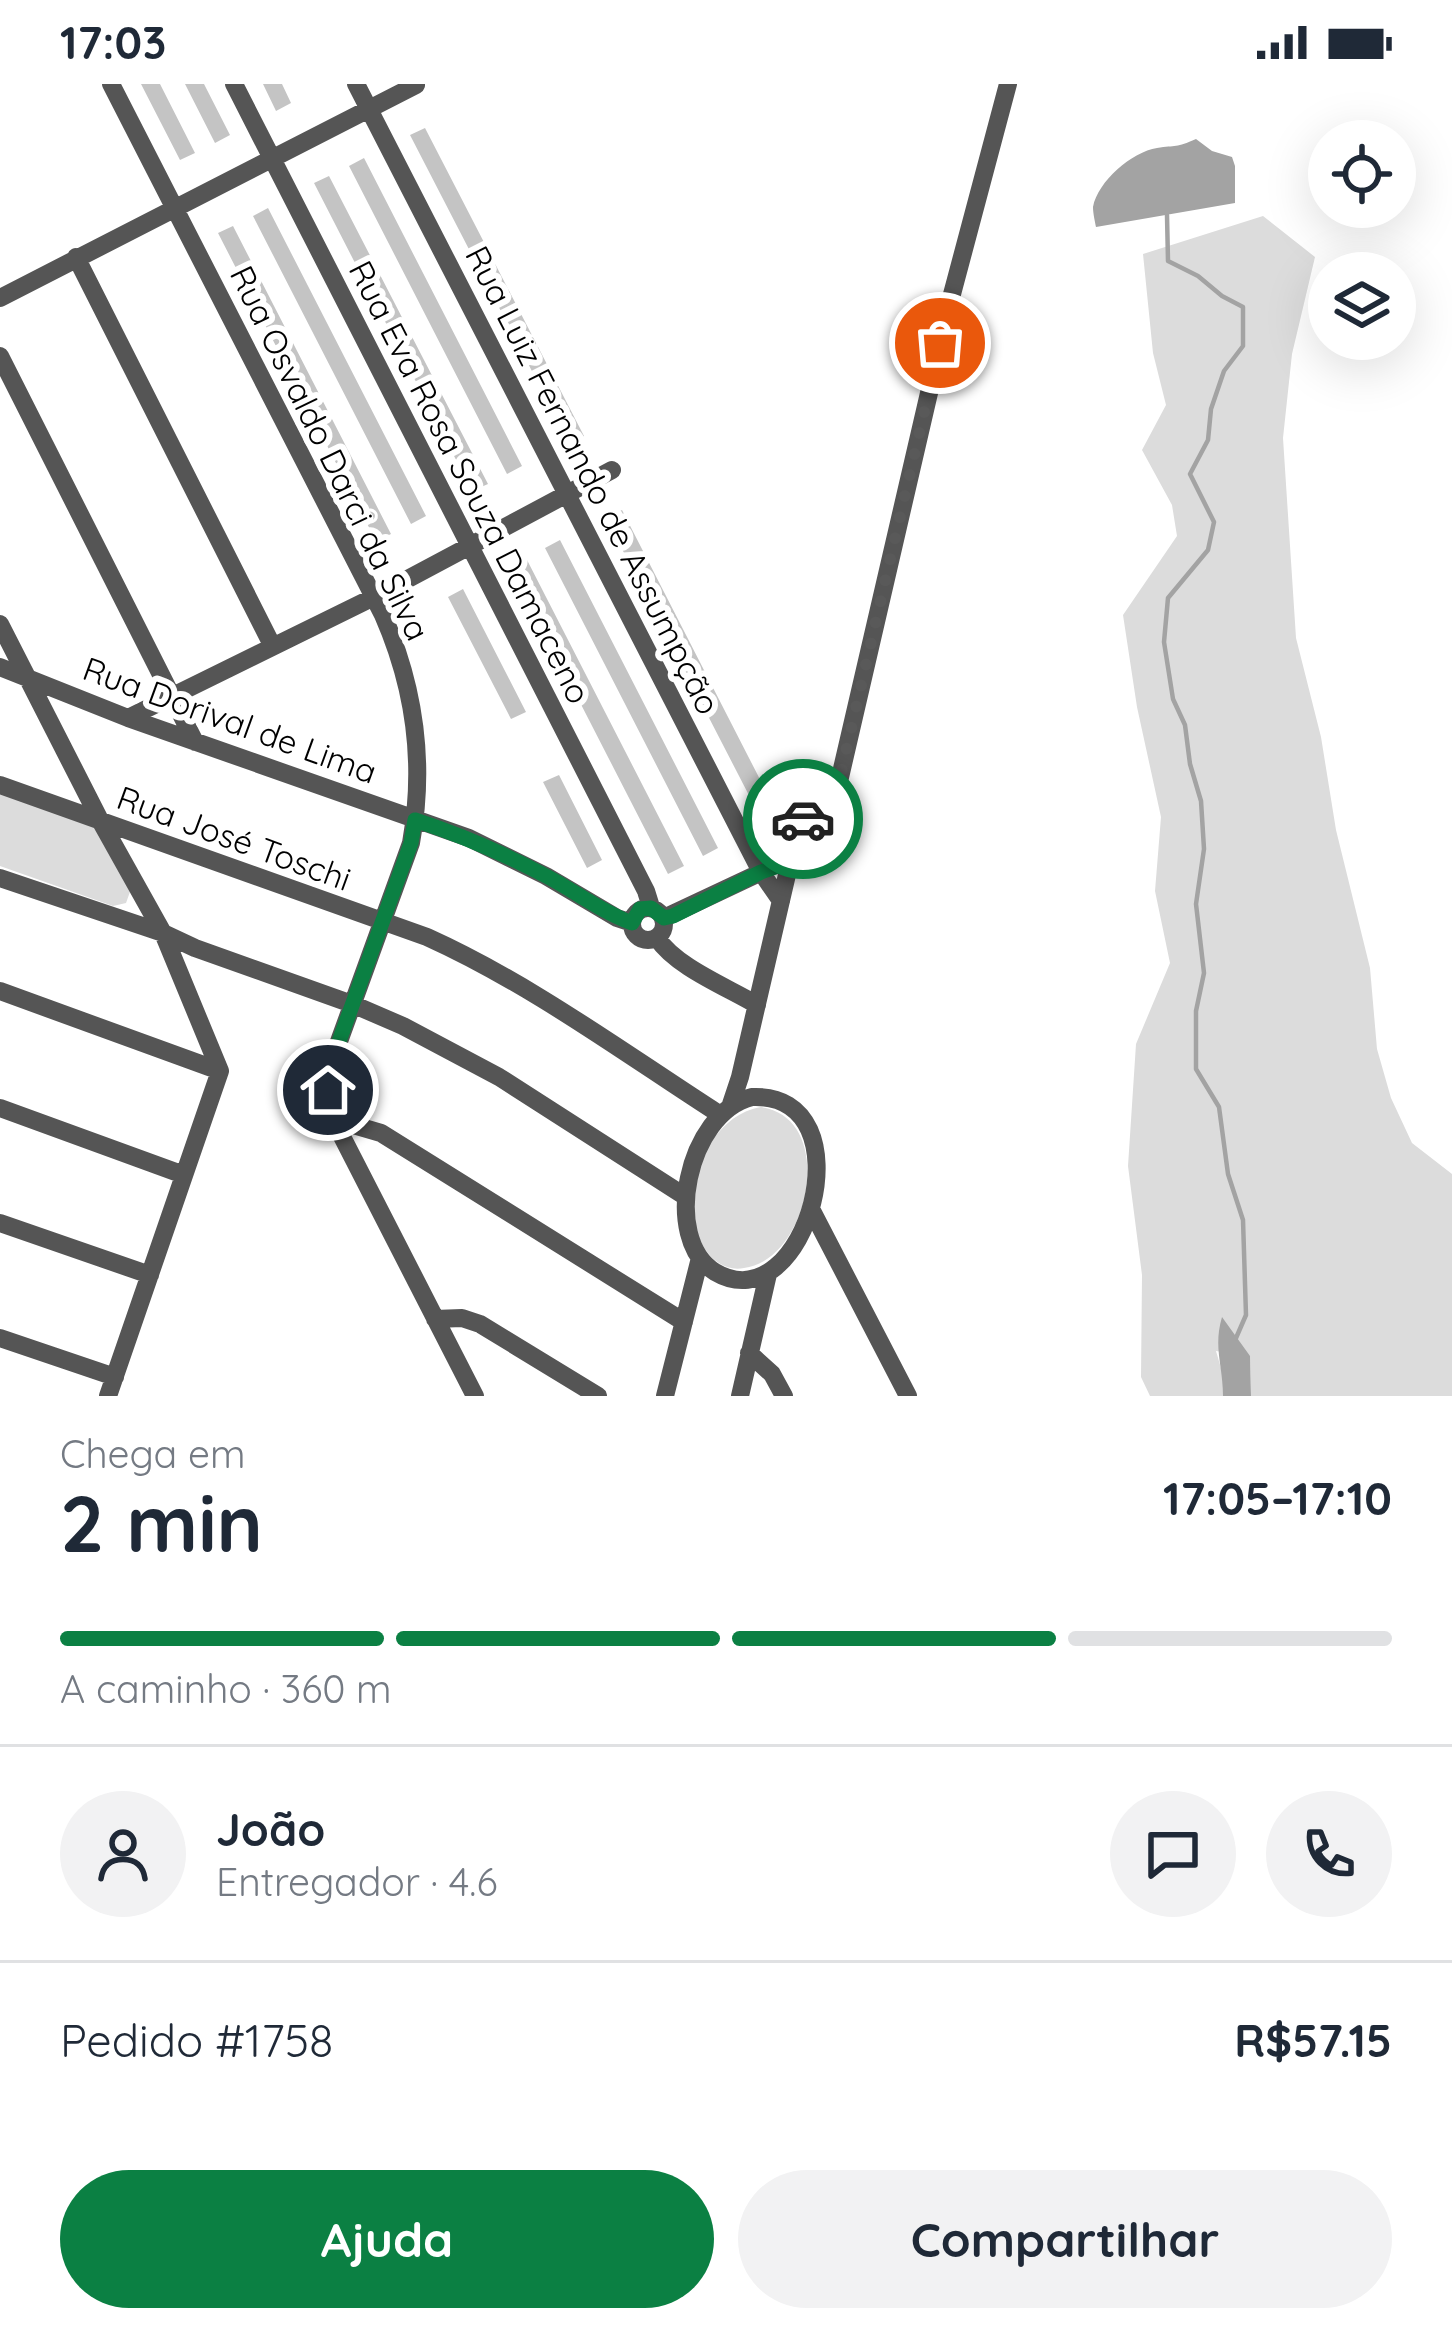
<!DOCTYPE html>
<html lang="pt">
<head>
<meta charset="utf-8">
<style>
	body { margin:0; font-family:Quicksand,sans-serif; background:#f2f2f3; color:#1f2937; height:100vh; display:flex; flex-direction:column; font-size:45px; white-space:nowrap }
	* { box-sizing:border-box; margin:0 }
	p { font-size:39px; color:#747a83 }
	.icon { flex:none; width:66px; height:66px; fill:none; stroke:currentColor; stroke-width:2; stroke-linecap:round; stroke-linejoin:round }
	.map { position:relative; height:1312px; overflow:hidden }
	.drawer { display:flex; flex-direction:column; background:#fff; flex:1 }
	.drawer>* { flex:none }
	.tools { position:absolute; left:1308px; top:36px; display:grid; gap:24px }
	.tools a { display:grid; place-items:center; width:108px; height:108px; border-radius:50%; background:#fff; box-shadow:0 12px 48px #0002; font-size:60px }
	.pin { position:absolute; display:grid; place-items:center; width:102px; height:102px; color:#fff; margin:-51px; border:6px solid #fff; border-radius:50%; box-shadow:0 3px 12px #0007 }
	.courier { position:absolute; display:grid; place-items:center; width:120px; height:120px; margin:-60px; border:9px solid #0b8043; border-radius:50%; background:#fff; color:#222; box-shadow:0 3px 15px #0007 }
	.summary em { font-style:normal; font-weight:700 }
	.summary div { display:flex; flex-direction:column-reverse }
	.summary { display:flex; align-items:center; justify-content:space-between; height:204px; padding:0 60px }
	h1 { font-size:78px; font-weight:700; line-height:90px }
	.bar { display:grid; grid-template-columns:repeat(4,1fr); gap:18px 12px; align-content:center; height:144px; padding:0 60px }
	.bar i { height:15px; border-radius:9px; background:#e0e1e3 }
	.bar .active { background:#0b8043 }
	.bar p { grid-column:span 4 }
	.line { display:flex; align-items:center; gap:30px; padding:0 60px; border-top:3px solid #e0e1e3 }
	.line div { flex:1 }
	.round { display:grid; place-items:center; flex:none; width:126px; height:126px; border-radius:63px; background:#f2f2f3 }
	.primary-button { display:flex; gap:24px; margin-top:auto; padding:24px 60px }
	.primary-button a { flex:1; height:138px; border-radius:72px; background:#0b8043; color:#fff; font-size:48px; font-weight:700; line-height:138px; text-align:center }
	.primary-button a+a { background:#f2f2f3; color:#1f2937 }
	.status { display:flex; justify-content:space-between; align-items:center; height:84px; padding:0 60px; background:#fff; direction:ltr }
	.status svg { height:33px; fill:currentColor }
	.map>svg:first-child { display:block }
	.green { fill:#dcdcdc }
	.water { fill:#a3a3a3 }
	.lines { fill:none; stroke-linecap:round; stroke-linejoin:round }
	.stream { stroke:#a3a3a3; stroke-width:4.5 }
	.building { fill:#c4c4c4 }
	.minor { stroke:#555; stroke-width:18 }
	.done { stroke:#595959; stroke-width:12; stroke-dasharray:0 21.6 }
	.route { stroke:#0b8043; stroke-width:15 }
	.labels { text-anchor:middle; stroke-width:12; stroke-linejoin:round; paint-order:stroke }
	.street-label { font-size:33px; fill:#000; stroke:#fff }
</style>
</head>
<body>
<div class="status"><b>17:03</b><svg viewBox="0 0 49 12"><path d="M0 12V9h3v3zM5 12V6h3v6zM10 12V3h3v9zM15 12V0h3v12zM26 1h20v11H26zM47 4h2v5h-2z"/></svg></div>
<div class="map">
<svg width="1452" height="1312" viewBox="0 0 1452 1312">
	<rect width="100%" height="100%" fill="#fff"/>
	<path class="green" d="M1263 132 1315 173 1292 270 1283 354 1296 554 1321 653 1336 746 1370 884 1377 965 1391 1014 1412 1059 1452 1090V1312H1251L1250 1272 1216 1267 1223 1291V1312H1150L1141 1293 1142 1191 1128 1082 1136 960 1170 879 1155 807 1161 733 1137 623 1123 531 1177 452 1172 421 1142 366 1166 321 1153 269 1143 170Z
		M0 708 98 741 131 805 126 819 113 822 0 782Z
		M761 1023C838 1034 810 1176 744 1184 728 1187 714 1179 705 1165 674 1118 705 1032 761 1023Z"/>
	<path class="water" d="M1196 55 1212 67 1232 73 1235 82V119L1096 143C1095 138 1093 129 1093 123 1098 97 1132 68 1157 64 1176 61 1176 64 1196 55Z
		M1222 1233 1250 1272 1251 1312H1223C1223 1281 1213 1264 1222 1233Z"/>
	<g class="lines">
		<path class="stream" d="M1167 131 1168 177 1198 192 1222 212 1243 223V262L1224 287 1211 325 1208 356 1190 390 1214 438 1208 466 1168 514 1164 558 1173 615 1185 641 1190 680 1201 717 1204 765 1196 820 1204 889 1196 927V985L1219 1023 1228 1090 1243 1136 1246 1231 1236 1254"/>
	</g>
	<path class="building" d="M141 0H160L195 69 180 76Z
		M185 0H204L230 51 215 59Z
		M263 0H282L291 19 276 27Z
		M425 44 584 352 569 359 410 51Z
		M364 74 522 382 507 390 349 82Z
		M329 92 488 400 472 407 314 99Z
		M268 124 426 432 411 440 253 132Z
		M233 142 391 450 376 457 218 149Z
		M622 426 770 715 755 723 606 434Z
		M560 456 718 764 703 772 545 464Z
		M526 474 684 782 668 790 510 482Z
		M463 505 526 628 511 635 448 513Z
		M559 691 602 776 587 784 543 698Z"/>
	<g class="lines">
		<path class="minor" d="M111 0 383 531C415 604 425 681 411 759L333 974C327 995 327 1014 333 1035L475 1312
			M234 0 646 807 651 823
			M356 0 761 788 781 817
			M76 173 272 561
			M0 214 416 1
			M0 272 195 658
			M0 540 101 738 163 849 220 987
			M0 583 128 634 469 754 546 792 617 834 632 839
			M128 634 374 513 612 386
			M0 701 427 853C531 900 624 969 719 1030
			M0 794 163 849 195 864 352 920 403 942 499 993 686 1113
			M632 840a16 16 0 1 1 32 0a16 16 0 1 1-32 0Z
			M664 834 768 785
			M657 854C676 883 727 903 757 921
			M0 907 220 987
			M752 1013C871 1008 806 1242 715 1188 661 1155 687 1029 752 1013Z
			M731 1020 740 993 799 739 838 702 951 214 1008 0
			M0 1024 184 1091
			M333 1035 381 1049 684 1238
			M811 1125 908 1312
			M0 1139 150 1191
			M435 1235 462 1234 480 1240 598 1312
			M0 1254 115 1293
			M749 1269 772 1290 784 1312
			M108 1312 220 987
			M665 1312 700 1174
			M740 1312 768 1190"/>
	</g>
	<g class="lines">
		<path class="done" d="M803 735 838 702 940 259"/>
		<path class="route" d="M328 1006 333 974 411 759 415 736C461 751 505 770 548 793 576 808 602 828 632 839L640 825 651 824 664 834 673 832 761 788 790 778 799 740 803 735"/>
	</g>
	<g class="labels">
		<g class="street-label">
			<text transform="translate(330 369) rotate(64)" y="12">Rua Osvaldo Darci da Silva</text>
			<text transform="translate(593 396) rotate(63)" y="12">Rua Luiz Fernando de Assumpção</text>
			<text transform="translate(470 398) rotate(63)" y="12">Rua Eva Rosa Souza Damaceno</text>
			<text transform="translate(230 636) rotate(20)" y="12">Rua Dorival de Lima</text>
			<text transform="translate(234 754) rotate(20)" y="12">Rua José Toschi</text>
		</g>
	</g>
</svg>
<div class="tools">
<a><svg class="icon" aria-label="locate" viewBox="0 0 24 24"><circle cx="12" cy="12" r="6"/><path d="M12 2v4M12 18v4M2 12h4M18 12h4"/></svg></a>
<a><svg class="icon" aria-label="layers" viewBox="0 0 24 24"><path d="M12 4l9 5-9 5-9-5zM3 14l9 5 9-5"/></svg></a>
</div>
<div class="pin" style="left:940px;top:259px;background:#ea580c"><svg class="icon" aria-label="bag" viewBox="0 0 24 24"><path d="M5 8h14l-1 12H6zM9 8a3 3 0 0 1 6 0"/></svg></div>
<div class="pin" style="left:328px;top:1006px;background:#1f2937"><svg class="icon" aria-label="home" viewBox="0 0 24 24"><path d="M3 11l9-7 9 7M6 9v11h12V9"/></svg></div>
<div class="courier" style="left:803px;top:735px"><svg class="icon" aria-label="car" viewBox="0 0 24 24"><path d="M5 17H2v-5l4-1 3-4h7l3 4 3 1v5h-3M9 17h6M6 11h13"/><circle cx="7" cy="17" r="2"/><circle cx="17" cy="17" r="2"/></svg></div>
</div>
<section class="drawer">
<div class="summary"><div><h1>2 min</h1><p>Chega em</p></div><em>17:05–17:10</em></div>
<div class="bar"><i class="active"></i><i class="active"></i><i class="active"></i><i></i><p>A caminho · 360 m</p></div>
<div class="line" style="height:216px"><a class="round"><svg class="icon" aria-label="person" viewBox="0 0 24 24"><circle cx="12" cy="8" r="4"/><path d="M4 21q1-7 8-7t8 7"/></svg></a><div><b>João</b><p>Entregador · 4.6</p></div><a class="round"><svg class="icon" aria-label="chat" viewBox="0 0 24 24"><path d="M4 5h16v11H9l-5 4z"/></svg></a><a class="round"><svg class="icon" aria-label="phone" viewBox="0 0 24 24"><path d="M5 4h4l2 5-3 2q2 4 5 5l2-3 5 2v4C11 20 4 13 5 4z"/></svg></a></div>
<div class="line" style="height:156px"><div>Pedido #1758</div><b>R$57.15</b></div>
<div class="primary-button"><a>Ajuda</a><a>Compartilhar</a></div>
</section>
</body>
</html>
